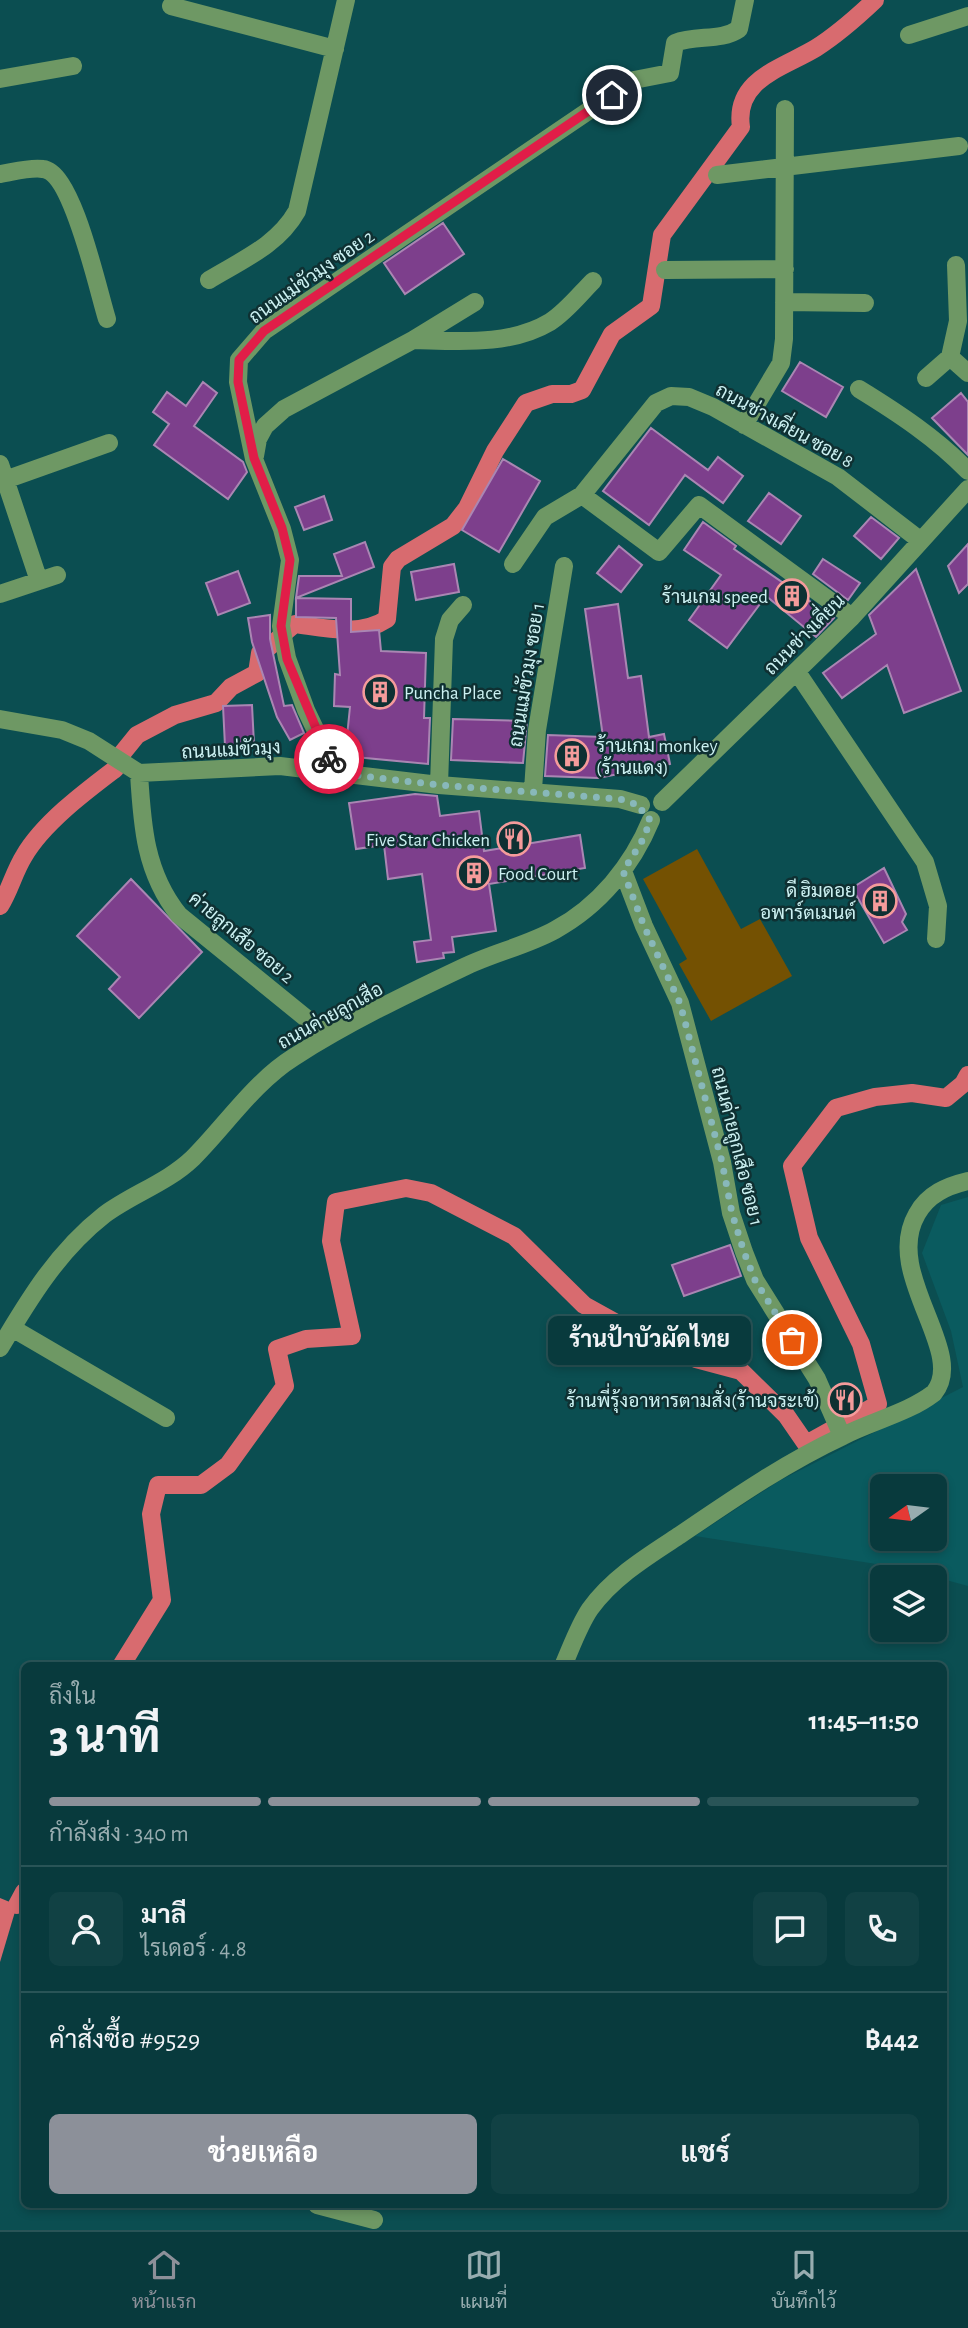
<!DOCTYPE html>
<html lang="th">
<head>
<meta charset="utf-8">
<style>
	body { margin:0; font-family:"Alegreya Sans",Sarabun,sans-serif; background:#114144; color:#f1f3f6; height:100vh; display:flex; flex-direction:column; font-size:26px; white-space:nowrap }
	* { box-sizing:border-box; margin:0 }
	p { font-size:23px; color:#98adb0 }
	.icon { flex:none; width:38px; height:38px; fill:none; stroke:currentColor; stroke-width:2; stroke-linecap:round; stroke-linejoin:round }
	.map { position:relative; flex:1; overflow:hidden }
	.panel { position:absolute; left:21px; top:1662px; width:926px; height:546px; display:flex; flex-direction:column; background:#083a3d; border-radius:10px; box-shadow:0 4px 10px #0003,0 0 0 2px #295457 }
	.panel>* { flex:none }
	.needle { width:46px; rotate:256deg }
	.fabs { position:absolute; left:870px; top:1474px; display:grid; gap:14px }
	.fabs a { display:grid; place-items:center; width:77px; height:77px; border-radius:10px; background:#083a3d; box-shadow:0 4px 10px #0003,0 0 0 2px #295457; font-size:35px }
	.pin { position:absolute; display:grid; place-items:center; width:60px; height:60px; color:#fff; margin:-30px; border:4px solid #fff; border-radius:50%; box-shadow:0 2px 7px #0007 }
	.courier { position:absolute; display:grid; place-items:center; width:70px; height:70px; margin:-35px; border:5px solid #e11d48; border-radius:50%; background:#fff; color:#222; box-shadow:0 2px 9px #0007 }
	.bubble { position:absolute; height:49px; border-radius:10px; background:#083a3d; box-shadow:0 4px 10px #0003,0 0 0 2px #295457; font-size:23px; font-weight:700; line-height:49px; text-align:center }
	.head em { font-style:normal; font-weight:700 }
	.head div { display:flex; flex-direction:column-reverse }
	.head { display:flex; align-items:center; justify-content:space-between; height:119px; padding:0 28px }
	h1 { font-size:46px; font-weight:700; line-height:52px }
	.bar { display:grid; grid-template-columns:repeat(4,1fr); gap:10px 7px; align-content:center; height:84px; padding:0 28px }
	.bar i { height:9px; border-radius:5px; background:#295457 }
	.bar .current { background:#8c9099 }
	.bar p { grid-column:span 4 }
	.line { display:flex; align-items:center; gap:18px; padding:0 28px; border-top:2px solid #295457 }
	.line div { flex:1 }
	.round { display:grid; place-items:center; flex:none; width:74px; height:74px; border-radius:10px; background:#114144 }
	.cta { display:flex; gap:14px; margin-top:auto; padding:14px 28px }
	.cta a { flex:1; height:80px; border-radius:10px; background:#8c9099; color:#fff; font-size:28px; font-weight:700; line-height:80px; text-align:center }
	.cta a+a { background:#114144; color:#f1f3f6 }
	.menu { display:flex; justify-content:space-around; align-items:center; height:98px; border-top:2px solid #295457; background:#083a3d; font-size:19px; color:#98adb0 }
	.menu a { display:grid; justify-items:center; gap:4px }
	.menu .current { color:#8c9099 }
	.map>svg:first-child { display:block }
	.built { fill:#0a5b5f; fill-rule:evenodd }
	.green { fill:#745102 }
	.water { fill:#d86b6f }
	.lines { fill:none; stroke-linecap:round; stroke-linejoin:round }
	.canal { stroke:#d86b6f; stroke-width:18 }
	.building { fill:#7d3f8c; stroke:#aa86b3; stroke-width:2 }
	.minor { stroke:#6e9864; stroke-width:18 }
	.done { stroke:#88b8ba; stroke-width:7; stroke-dasharray:0 12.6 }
	.route { stroke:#e11d48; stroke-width:9 }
	.labels { text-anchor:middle; stroke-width:5; stroke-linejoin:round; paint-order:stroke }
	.street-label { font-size:19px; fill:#ccf1f2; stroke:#0f3032 }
	.poi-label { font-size:19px; fill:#ccf1f2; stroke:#0f3032; text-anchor:end }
</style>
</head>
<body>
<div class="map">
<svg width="968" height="2230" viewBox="0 0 968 2230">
	<rect width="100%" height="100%" fill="#0b4e51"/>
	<path class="built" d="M968 1197V1586L902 1568 695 1536 779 1481 963 1387 951 1331 922 1253 941 1205ZM882 1486H934V1538H882Z"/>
	<path class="green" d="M697 849 741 929 760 919 792 976 711 1021 679 964 687 959 643 879Z"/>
	<path class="water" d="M0 1898 17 1905 0 1962Z"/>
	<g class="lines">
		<path class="canal" d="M120 756 137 735 175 715 216 703 231 687 257 673 260 653C275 645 281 634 295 624 325 628 360 637 387 619L392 567 398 559 453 526 467 508 495 451 526 403 552 394H571L582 390 612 334 651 306 662 235 741 127C734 79 783 68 816 48 838 34 856 18 875 0
			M0 906C10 890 14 872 24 856 43 823 86 791 115 769
			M121 1666 162 1600 151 1514 158 1485H201L228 1465 285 1386 277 1349 306 1339 352 1336 331 1241 336 1202 406 1188 431 1193 514 1236 584 1305 640 1336 696 1359 741 1371 786 1415 806 1444 878 1404 861 1344 809 1238 792 1166 836 1108 875 1097 912 1093 946 1098 963 1084 968 1075
			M17 1905 24 1892"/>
	</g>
	<path class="building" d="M443 223 464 254 405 294 384 263Z
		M800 362 843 387 826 417 782 391Z
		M203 382 217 393 194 426 243 462 247 472 228 499 154 445 169 424 153 412 167 392 186 406Z
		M961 393 968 402V455L932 418Z
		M651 428 708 470 718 457 743 476 723 503 685 475 649 525 603 491Z
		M503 459 540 481 499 552 462 530Z
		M769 493 801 516 781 544 748 521Z
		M324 496 332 520 304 530 295 507Z
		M871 517 899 538 881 559 854 536Z
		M703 522 736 546 734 549 834 618 816 637 766 596 727 648 689 620 721 575 684 550Z
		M365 542 374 567 296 598 299 576H342L334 554Z
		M968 544V584L959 593 948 566Z
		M619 546 642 565 621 592 597 573Z
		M823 559 860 583 848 600 813 574Z
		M454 564 459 592 416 600 411 572Z
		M916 569 961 691 904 713 887 665 842 698 823 673 876 634 869 615Z
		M238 571 250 603 218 615 206 583Z
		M296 598 351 599V632L379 630 381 651 426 653 424 718H430L428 764 345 756 350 707 334 706 335 674 340 675 336 618 296 617Z
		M618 604 628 678 641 676 649 737 664 734 670 764 598 778 545 776 548 735 603 737 585 609Z
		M270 615V639L284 706 292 705 304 733 290 740 277 717 252 642 248 618Z
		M252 705 254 744 225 746 223 706Z
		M453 719 527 721 523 763 451 760Z
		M415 794 437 796 440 816 479 811 484 851 580 835 585 868 489 884 496 931 452 937 454 952 443 953 444 958 417 962 414 942 431 940 422 874 388 879 384 845 356 849 349 803Z
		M884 868 906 914 902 922 907 930 884 943 852 888Z
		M131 879 202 952 139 1018 109 989 120 977 77 936Z
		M730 1245 741 1276 684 1296 672 1265Z"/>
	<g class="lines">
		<path class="minor" d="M171 6 335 49
			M909 35 968 16
			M0 79 73 66
			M0 174C13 172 30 167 43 169 73 172 98 291 107 319
			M717 175 959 146
			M665 270 785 269
			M209 280C242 260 278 245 297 211L346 0
			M784 302 865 303
			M414 340C459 341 510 346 550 322 566 312 580 294 593 281
			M950 357 968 373
			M926 378 950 357 958 321 956 265
			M859 389C898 413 936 438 968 471
			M744 425 781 363 784 339 785 109
			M255 456 258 439 265 426 284 409 413 340 475 302
			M0 464 39 581
			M5 480 109 443
			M582 495 659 552 699 505 852 617
			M513 564 545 517 582 495 656 403 671 396 689 397 713 407 838 477 921 541
			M0 594 57 575
			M797 672 925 862 938 906 936 939
			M0 719 62 730 89 741 139 773 280 766 439 785 620 799 641 805
			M139 773C142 825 145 873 179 915L328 1036
			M336 773 306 710 287 658 281 626 290 560 282 529 254 459 238 382 239 360 264 331 634 80 670 73 675 43C696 34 720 42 739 29L745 0
			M439 785 444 639 450 620 463 605
			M533 790 537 730 564 566
			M662 802 852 617 968 489
			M623 871 644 926 680 1003 722 1162 731 1213 744 1252 755 1280 817 1379 842 1436
			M12 1328 166 1418
			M0 1348C29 1299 58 1251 104 1215 132 1194 167 1183 193 1158 226 1125 254 1082 294 1057 347 1023 405 995 462 968 492 953 526 946 555 930 599 906 632 866 651 820
			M563 1666C571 1648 579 1625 590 1609 613 1577 648 1556 680 1535 733 1499 785 1463 843 1436 872 1421 908 1413 934 1393 968 1352 882 1274 917 1214 928 1194 947 1186 968 1181
			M317 2205 374 2220"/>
	</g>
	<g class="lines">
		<path class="done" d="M329 759 336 773 439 785 620 799 641 806 643 816 651 820 641 843 623 871 644 926 680 1003 722 1162 732 1213 744 1252 755 1280 792 1340"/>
		<path class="route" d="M329 759 287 659 281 626 290 560 282 528 254 458 238 382 239 360 264 331 612 95"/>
	</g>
	<defs>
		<symbol id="building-ring" viewBox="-11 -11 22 22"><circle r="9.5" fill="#0f3032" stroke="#f59b9b" stroke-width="1.5"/><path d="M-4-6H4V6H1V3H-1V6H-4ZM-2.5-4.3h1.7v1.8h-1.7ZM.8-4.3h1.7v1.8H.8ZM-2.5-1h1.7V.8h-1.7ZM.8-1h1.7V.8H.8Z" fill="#f59b9b"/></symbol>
		<symbol id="restaurant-ring" viewBox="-11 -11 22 22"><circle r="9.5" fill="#0f3032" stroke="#f59b9b" stroke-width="1.5"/><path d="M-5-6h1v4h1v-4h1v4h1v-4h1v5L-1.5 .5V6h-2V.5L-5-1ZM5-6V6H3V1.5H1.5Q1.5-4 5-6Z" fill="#f59b9b"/></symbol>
	</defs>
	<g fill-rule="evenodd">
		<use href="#building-ring" x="773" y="577" width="38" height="38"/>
		<use href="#building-ring" x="361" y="673" width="38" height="38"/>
		<use href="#building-ring" x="553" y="737" width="38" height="38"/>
		<use href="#restaurant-ring" x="495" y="820" width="38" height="38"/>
		<use href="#building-ring" x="455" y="854" width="38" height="38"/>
		<use href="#building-ring" x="861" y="882" width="38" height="38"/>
		<use href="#restaurant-ring" x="826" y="1381" width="38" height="38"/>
	</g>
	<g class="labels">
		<g class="street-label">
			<text transform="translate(311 276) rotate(-35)" y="7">ถนนแม่ขัวมุง ซอย 2</text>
			<text transform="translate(785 425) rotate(29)" y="7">ถนนช่างเคี่ยน ซอย 8</text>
			<text transform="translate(804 634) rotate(-45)" y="7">ถนนช่างเคี่ยน</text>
			<text transform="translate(526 675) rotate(-81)" y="7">ถนนแม่ขัวมุง ซอย 1</text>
			<text transform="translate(231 749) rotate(-3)" y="7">ถนนแม่ขัวมุง</text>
			<text transform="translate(242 937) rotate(40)" y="7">ค่ายลูกเสือ ซอย 2</text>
			<text transform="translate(330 1015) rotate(-29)" y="7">ถนนค่ายลูกเสือ</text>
			<text transform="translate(738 1146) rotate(76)" y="7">ถนนค่ายลูกเสือ ซอย 1</text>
		</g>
		<g class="poi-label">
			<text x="768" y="603">ร้านเกม speed</text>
			<text x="404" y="699" text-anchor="start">Puncha Place</text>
			<text x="596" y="752" text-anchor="start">ร้านเกม monkey<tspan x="596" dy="22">(ร้านแดง)</tspan></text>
			<text x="490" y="846">Five Star Chicken</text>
			<text x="498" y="880" text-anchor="start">Food Court</text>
			<text x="856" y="897">ดี ฮิมดอย<tspan x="856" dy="22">อพาร์ตเมนต์</tspan></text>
			<text x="820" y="1407">ร้านพี่รุ้งอาหารตามสั่ง(ร้านจระเข้)</text>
		</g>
	</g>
</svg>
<div class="fabs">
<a><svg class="needle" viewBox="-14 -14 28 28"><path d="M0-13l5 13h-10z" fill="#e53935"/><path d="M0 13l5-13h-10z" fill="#98adb0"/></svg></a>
<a><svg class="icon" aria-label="layers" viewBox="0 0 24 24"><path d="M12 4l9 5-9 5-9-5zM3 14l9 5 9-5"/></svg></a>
</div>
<div class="pin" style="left:792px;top:1340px;background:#ea580c"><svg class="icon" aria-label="bag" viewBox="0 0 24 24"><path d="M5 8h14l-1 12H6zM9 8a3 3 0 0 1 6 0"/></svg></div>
<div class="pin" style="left:612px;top:95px;background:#1f2937"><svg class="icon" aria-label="home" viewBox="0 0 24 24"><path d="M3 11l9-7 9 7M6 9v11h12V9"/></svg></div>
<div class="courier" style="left:329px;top:759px"><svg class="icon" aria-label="bike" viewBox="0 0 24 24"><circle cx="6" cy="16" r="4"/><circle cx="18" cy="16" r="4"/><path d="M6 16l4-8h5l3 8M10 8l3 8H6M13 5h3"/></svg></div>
<div class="bubble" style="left:548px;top:1316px;width:203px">ร้านป้าบัวผัดไทย</div>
<section class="panel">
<div class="head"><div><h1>3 นาที</h1><p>ถึงใน</p></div><em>11:45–11:50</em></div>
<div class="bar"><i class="current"></i><i class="current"></i><i class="current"></i><i></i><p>กำลังส่ง · 340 m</p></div>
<div class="line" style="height:126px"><a class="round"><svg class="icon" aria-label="person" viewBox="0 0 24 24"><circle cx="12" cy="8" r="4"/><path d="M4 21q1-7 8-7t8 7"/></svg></a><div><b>มาลี</b><p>ไรเดอร์ · 4.8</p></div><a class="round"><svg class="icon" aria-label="chat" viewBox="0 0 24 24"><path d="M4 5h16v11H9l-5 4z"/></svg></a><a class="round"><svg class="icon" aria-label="phone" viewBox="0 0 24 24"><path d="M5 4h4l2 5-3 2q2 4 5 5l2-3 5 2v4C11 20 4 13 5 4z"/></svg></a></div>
<div class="line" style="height:91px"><div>คำสั่งซื้อ #9529</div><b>฿442</b></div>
<div class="cta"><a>ช่วยเหลือ</a><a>แชร์</a></div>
</section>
</div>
<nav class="menu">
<a class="current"><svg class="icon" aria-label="home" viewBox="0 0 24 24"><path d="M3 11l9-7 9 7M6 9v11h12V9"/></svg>หน้าแรก</a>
<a><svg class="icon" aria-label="map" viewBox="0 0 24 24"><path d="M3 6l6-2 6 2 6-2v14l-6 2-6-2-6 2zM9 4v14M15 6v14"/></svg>แผนที่</a>
<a><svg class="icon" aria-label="saved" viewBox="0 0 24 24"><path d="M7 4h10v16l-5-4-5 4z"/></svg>บันทึกไว้</a>
</nav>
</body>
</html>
